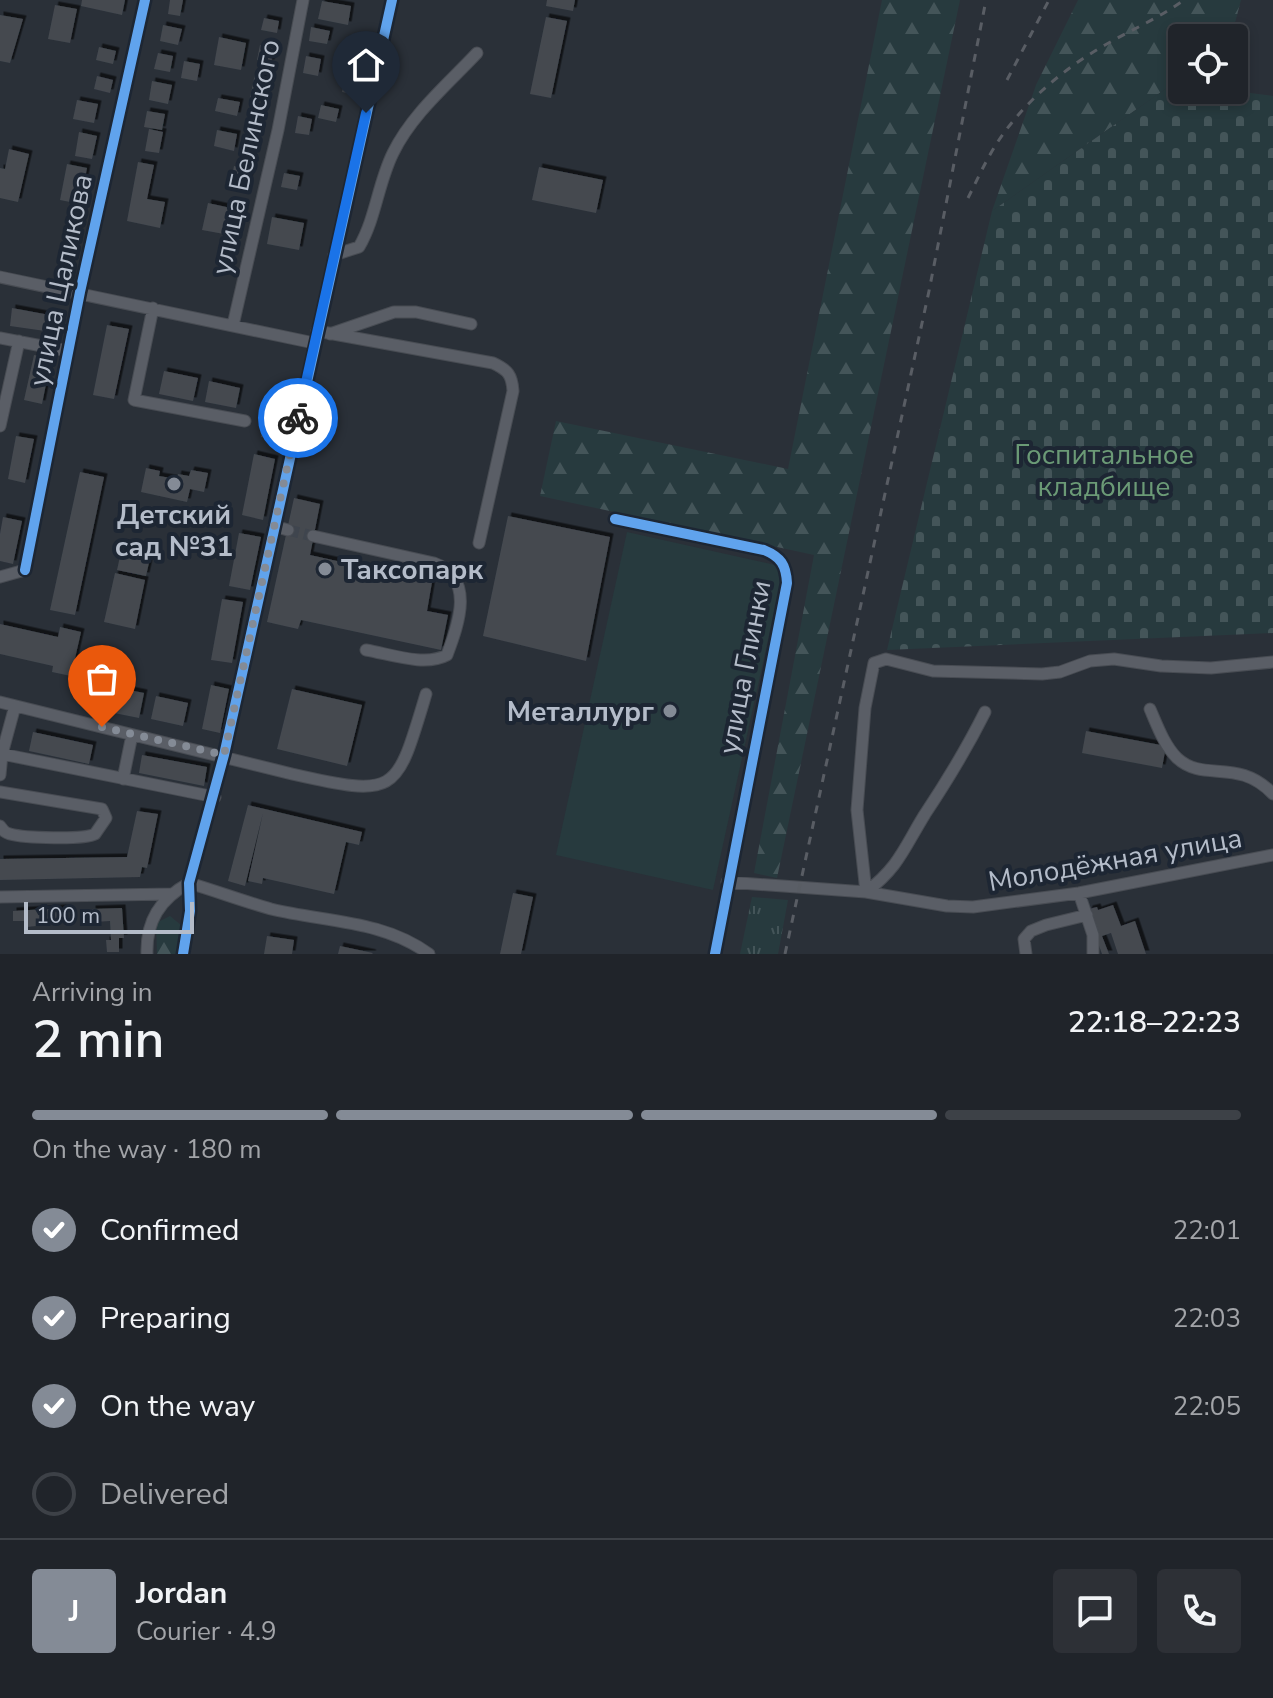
<!DOCTYPE html>
<html lang="en">
<head>
<meta charset="utf-8">
<style>
	body { margin:0; font-family:"Nunito Sans",sans-serif; background:#2d3036; color:#f1f3f6; height:100vh; display:flex; flex-direction:column; font-size:30px; white-space:nowrap }
	* { box-sizing:border-box; margin:0 }
	p { font-size:26px; color:#a2a4a8 }
	.icon { flex:none; width:44px; height:44px; fill:none; stroke:currentColor; stroke-width:2; stroke-linecap:round; stroke-linejoin:round }
	.map { position:relative; height:954px; overflow:hidden }
	.side { display:flex; flex-direction:column; background:#20242a; flex:1 }
	.side>* { flex:none }
	.buttons { position:absolute; left:1168px; top:24px; display:grid; gap:16px }
	.buttons a { display:grid; place-items:center; width:80px; height:80px; border-radius:8px; background:#20242a; box-shadow:0 4px 12px #0003,0 0 0 2px #3d4147; font-size:40px }
	.scale { position:absolute; left:24px; bottom:20px; width:170px; box-sizing:border-box; padding-left:8px; border:4px solid #b4bcc9; border-top:0; font-size:22px; line-height:28px; white-space:nowrap; color:#b4bcc9; -webkit-text-stroke:6px #1d2633; paint-order:stroke }
	.pin { position:absolute; display:grid; place-items:center; width:68px; height:68px; color:#fff; margin:-82px -34px; border-radius:50% 50% 50% 0; rotate:-45deg; box-shadow:0 0 8px #0007 }
	.pin .icon { rotate:45deg }
	.courier { position:absolute; display:grid; place-items:center; width:80px; height:80px; margin:-40px; border:6px solid #1a73e8; border-radius:50%; background:#fff; color:#222; box-shadow:0 2px 10px #0007 }
	.headline em { font-style:normal; font-weight:600 }
	.headline div { display:flex; flex-direction:column-reverse }
	.headline { display:flex; align-items:center; justify-content:space-between; height:136px; padding:0 32px }
	h1 { font-size:52px; font-weight:600; line-height:60px }
	.bar { display:grid; grid-template-columns:repeat(4,1fr); gap:12px 8px; align-content:center; height:96px; padding:0 32px }
	.bar i { height:10px; border-radius:6px; background:#3d4147 }
	.bar .on { background:#848b96 }
	.bar p { grid-column:span 4 }
	.line { display:flex; align-items:center; gap:20px; padding:0 32px; border-top:2px solid #3d4147 }
	.line div { flex:1 }
	.round { display:grid; place-items:center; flex:none; width:84px; height:84px; border-radius:8px; background:#2d3036 }
	ol { padding:0 32px; list-style:none }
	li { display:flex; align-items:center; gap:24px; height:88px }
	li p { margin-inline-start:auto }
	li .icon { padding:8px; border-radius:50%; background:#848b96; color:#fff; stroke-width:4 }
	li:last-child { color:#a2a4a8 }
	li i { width:44px; height:44px; border:4px solid #3d4147; border-radius:50% }
	.map>svg:first-child { display:block }
	.grass { fill:url(#grass-tufts) }
	.forest { fill:url(#forest-firs) }
	.cemetery { fill:url(#cemetery-stones) }
	.park { fill:#273a3e }
	.building { fill:#444950; filter:url(#shadow) }
	.lines { fill:none; stroke-linecap:round; stroke-linejoin:round }
	.minor-tunnel { stroke:#3f454e; stroke-width:11; stroke-dasharray:11 5.5; stroke-linecap:butt }
	.minor-casing { stroke:#484c53; stroke-width:13 }
	.minor { stroke:#5a5e66; stroke-width:11 }
	.rail { stroke:#595d64; stroke-width:3; stroke-dasharray:8 8; stroke-linecap:butt }
	.cycleway-casing { stroke:#1d2633; stroke-width:15 }
	.cycleway { stroke:#60a3ed; stroke-width:10 }
	.done { stroke:#848b96; stroke-width:8; stroke-dasharray:0 14.4 }
	.route { stroke:#1a73e8; stroke-width:10 }
	.poi-dot { fill:#848b96; stroke:#1d2633; stroke-width:3 }
	.labels { text-anchor:middle; stroke-width:8; stroke-linejoin:round; paint-order:stroke }
	.street-label { font-size:28px; fill:#b4bcc9; stroke:#1d2633 }
	.park-label { font-size:28px; fill:#6b9a76; stroke:#1d2633 }
	.poi-label { font-size:28px; font-weight:bold; fill:#b4bcc9; stroke:#1d2633 }
</style>
</head>
<body>
<div class="map">
<svg width="1273" height="954" viewBox="0 0 1273 954">
	<defs>
		<pattern id="grass-tufts" width="24" height="20" patternUnits="userSpaceOnUse" patternTransform="scale(2)"><rect width="24" height="20" fill="#273a3e"/><path d="M3 7l-1-3M5 7V3M7 7l1-3M15 17l-1-3M17 17v-4M19 17l1-3" fill="none" stroke="#445559"/></pattern>
		<pattern id="forest-firs" width="22" height="20" patternUnits="userSpaceOnUse" patternTransform="scale(2)"><rect width="22" height="20" fill="#273a3e"/><path d="M5 1l3.5 6h-7zM16 11l3.5 6h-7z" fill="#445559"/></pattern>
		<pattern id="cemetery-stones" width="16" height="16" patternUnits="userSpaceOnUse" patternTransform="scale(2)"><rect width="16" height="16" fill="#273a3e"/><path d="M2 7V4a2 2 0 0 1 4 0v3zM10 15v-3a2 2 0 0 1 4 0v3z" fill="#445559"/></pattern>
		<filter id="shadow"><feDropShadow dx="3.5" dy="-3.5" stdDeviation="0" flood-color="#0009"/></filter>
	</defs>
	<rect width="100%" height="100%" fill="#2a3038"/>
	<path class="grass" d="M752 897 788 900 778 954H740Z"/>
	<path class="forest" d="M882 0H960L777 878 754 873 814 555 540 496 556 421 788 469Z
		M1078 0H1241L1231 38H1182V81L1174 83 992 211 1036 85Z
		M170 916 182 926 176 954H157L156 923Z"/>
	<path class="cemetery" d="M1174 83 1182 84V90H1227L1273 96V633L887 650 992 211Z"/>
	<path class="park" d="M627 532 784 567 713 890 556 855Z"/>
	<path class="building" d="M82 0H125L122 15 81 6Z
		M170 0H183L180 16 168 14Z
		M547 0H575L573 11 546 6Z
		M322 1 351 6 348 25 318 19Z
		M55 5 77 9 70 43 48 39Z
		M0 15 23 19 10 63 0 61Z
		M546 17 567 21 551 98 530 94Z
		M264 18 279 21 277 33 261 30Z
		M163 25 182 29 178 45 160 41Z
		M311 27 330 31 327 44 309 41Z
		M219 37 246 43 241 70 214 65Z
		M260 45 274 48 271 63 257 60Z
		M99 47 116 51 113 64 96 60Z
		M158 53 173 56 170 72 154 69Z
		M306 56 321 59 318 76 303 73Z
		M184 61 200 64 197 81 181 78Z
		M348 62 363 65 357 95 342 92Z
		M255 74 269 77 265 100 250 98Z
		M97 76 113 80 110 93 94 89Z
		M152 81 172 85 168 104 149 100Z
		M218 98 240 102 237 116 215 111Z
		M77 100 98 104 94 123 73 119Z
		M321 105 339 109 336 122 318 118Z
		M147 111 165 114 162 130 144 127Z
		M298 116 312 119 309 135 295 133Z
		M149 129 163 132 159 153 145 151Z
		M217 130 237 134 234 151 214 146Z
		M79 132 97 136 92 159 75 156Z
		M9 149 29 154 18 202 0 198V168L5 169Z
		M138 162 154 165 147 199 165 202 160 228 127 221Z
		M67 164 87 168 80 204 60 200Z
		M234 166 251 170 248 185 231 181Z
		M539 167 603 180 596 213 532 200Z
		M284 173 300 176 297 190 281 187Z
		M208 203 240 210 235 236 202 230Z
		M272 217 304 223 299 250 267 244Z
		M12 308 55 316 52 332 10 326Z
		M107 325 129 329 114 399 93 395Z
		M34 355 51 359 42 404 24 400Z
		M164 371 198 378 193 401 159 394Z
		M209 381 240 388 236 408 205 402Z
		M270 392 289 395 280 441 261 437Z
		M16 436 34 439 25 483 8 479Z
		M254 454 275 459 263 520 242 515Z
		M146 468 160 471 159 476 177 479 178 474 189 476 191 470 208 473 204 492 190 489 187 502 141 492Z
		M80 472 104 477 75 615 50 610Z
		M294 498 320 504 310 555 432 582 427 611 448 615 441 650 301 620 298 629 267 622Z
		M508 516 610 537 586 661 483 636Z
		M3 517 22 521 13 564 0 561V534Z
		M239 533 261 537 250 590 229 586Z
		M123 543 152 549 146 576 117 570Z
		M115 573 145 580 135 629 104 622Z
		M222 599 243 602 232 663 211 660Z
		M0 624 58 637 60 627 81 632 71 676 52 672 53 666 0 654Z
		M104 685 144 693 139 718 99 710Z
		M211 685 229 689 220 733 202 729Z
		M292 689 362 705 347 766 277 749Z
		M156 696 188 703 183 726 151 719Z
		M1086 731 1166 746 1162 768 1082 753Z
		M33 732 93 745 89 764 29 751Z
		M142 755 207 767 204 786 139 773Z
		M248 805 362 832 359 845 346 842 334 894 263 878 262 884 248 881 263 813 245 886 228 881Z
		M137 811 158 814 147 868 142 867 140 877 0 880V859L127 857Z
		M513 893 533 897 521 954H500Z
		M1113 905 1121 926 1135 921 1146 954H1118L1111 933 1102 936 1109 954H1102L1088 914 1089 909 1097 907 1098 910Z
		M63 908 64 919 36 920V926L27 927 26 921H13V911Z
		M122 908 124 938H119V952H107L106 940H111L110 921 93 922 92 909Z
		M267 936 294 940 292 954H264Z
		M340 946 373 953 372 954H338Z"/>
	<g class="lines">
		<path class="minor-tunnel" d="M288 530 313 536"/>
		<defs>
			<path id="minor" d="M334 255 359 247C376 218 378 183 393 153 412 114 448 84 477 53
				M0 277 314 343
				M153 308 134 400 245 421
				M233 325 278 130 303 0
				M317 331 493 363C508 370 512 375 513 391L479 543
				M330 334 394 312H416L471 324
				M0 338 68 351
				M0 426 19 341
				M615 519 764 550C781 557 786 565 787 583L715 954
				M274 526 288 530
				M313 536 434 563C475 578 459 623 447 655 425 667 390 654 366 650
				M0 577 25 570 80 292 145 0
				M0 702 292 774C398 798 396 794 426 694
				M1150 709C1157 725 1164 745 1177 758 1204 783 1238 757 1273 794
				M2 754 215 797
				M0 775 2 754 15 706
				M123 779 132 735
				M0 792 102 809 106 818 95 834C84 840 24 838 10 834 4 832 4 831 0 826
				M727 882 866 892 947 906 973 907 1079 893 1273 855
				M189 883C216 891 243 901 271 909 325 922 383 920 429 954
				M866 892 857 810 865 708 874 663 886 659 933 671 1042 674 1060 672 1090 661 1114 659 1161 666 1211 668 1273 662
				M866 892C899 867 904 848 925 814 947 781 967 748 985 712
				M1079 893 1093 935V954
				M0 897 171 894
				M147 954C146 921 160 899 189 883
				M183 954 190 911 189 883 224 755 392 0
				M1026 954 1024 939 1031 931 1046 925 1087 915"/>
		</defs>
		<use href="#minor" class="minor-casing"/>
		<use href="#minor" class="minor"/>
		<path class="rail" d="M1007 80 1049 0
			M968 198C977 180 986 160 997 143 1023 103 1063 69 1105 45 1131 30 1159 18 1184 0
			M785 954 929 291 986 0"/>
		<defs>
			<path id="cycleway" d="M615 519 764 550C781 557 786 565 787 583L715 954
				M25 570 80 292 145 0
				M183 954 190 911 189 883 224 755 392 0"/>
		</defs>
		<use href="#cycleway" class="cycleway-casing"/>
		<use href="#cycleway" class="cycleway"/>
	</g>
	<g class="lines">
		<path class="done" d="M102 727 224 755 298 418"/>
		<path class="route" d="M298 418 366 113"/>
	</g>
	<g class="poi-dot">
		<circle cx="174" cy="484" r="8"/>
		<circle cx="325" cy="569" r="8"/>
		<circle cx="670" cy="711" r="8"/>
	</g>
	<g class="labels">
		<g class="street-label">
			<text transform="translate(245 157) rotate(-78)" y="10">улица Белинского</text>
			<text transform="translate(60 280) rotate(-78)" y="10">улица Цаликова</text>
			<text transform="translate(744 667) rotate(-79)" y="10">улица Глинки</text>
			<text transform="translate(1115 859) rotate(-10)" y="10">Молодёжная улица</text>
		</g>
		<g class="park-label">
			<text x="1104" y="464">Госпитальное<tspan x="1104" dy="32">кладбище</tspan></text>
		</g>
		<g class="poi-label">
			<text x="174" y="524">Детский<tspan x="174" dy="32">сад №31</tspan></text>
			<text x="341" y="579" text-anchor="start">Таксопарк</text>
			<text x="654" y="721" text-anchor="end">Металлург</text>
		</g>
	</g>
</svg>
<div class="buttons">
<a><svg class="icon" aria-label="locate" viewBox="0 0 24 24"><circle cx="12" cy="12" r="6"/><path d="M12 2v4M12 18v4M2 12h4M18 12h4"/></svg></a>
</div>
<div class="scale">100 m</div>
<div class="pin" style="left:102px;top:727px;background:#ea580c"><svg class="icon" aria-label="bag" viewBox="0 0 24 24"><path d="M5 8h14l-1 12H6zM9 8a3 3 0 0 1 6 0"/></svg></div>
<div class="pin" style="left:366px;top:113px;background:#1f2937"><svg class="icon" aria-label="home" viewBox="0 0 24 24"><path d="M3 11l9-7 9 7M6 9v11h12V9"/></svg></div>
<div class="courier" style="left:298px;top:418px"><svg class="icon" aria-label="bike" viewBox="0 0 24 24"><circle cx="6" cy="16" r="4"/><circle cx="18" cy="16" r="4"/><path d="M6 16l4-8h5l3 8M10 8l3 8H6M13 5h3"/></svg></div>
</div>
<section class="side">
<div class="headline"><div><h1>2 min</h1><p>Arriving in</p></div><em>22:18–22:23</em></div>
<div class="bar"><i class="on"></i><i class="on"></i><i class="on"></i><i></i><p>On the way · 180 m</p></div>
<ol>
<li><svg class="icon" aria-label="check" viewBox="0 0 24 24"><path d="M5 12l5 5 9-10"/></svg>Confirmed<p>22:01</p></li>
<li><svg class="icon" aria-label="check" viewBox="0 0 24 24"><path d="M5 12l5 5 9-10"/></svg>Preparing<p>22:03</p></li>
<li><svg class="icon" aria-label="check" viewBox="0 0 24 24"><path d="M5 12l5 5 9-10"/></svg>On the way<p>22:05</p></li>
<li><i></i>Delivered</li>
</ol>
<div class="line" style="height:144px"><b class="round" style="background:#848b96;color:#fff">J</b><div><b>Jordan</b><p>Courier · 4.9</p></div><a class="round"><svg class="icon" aria-label="chat" viewBox="0 0 24 24"><path d="M4 5h16v11H9l-5 4z"/></svg></a><a class="round"><svg class="icon" aria-label="phone" viewBox="0 0 24 24"><path d="M5 4h4l2 5-3 2q2 4 5 5l2-3 5 2v4C11 20 4 13 5 4z"/></svg></a></div>
</section>
</body>
</html>
